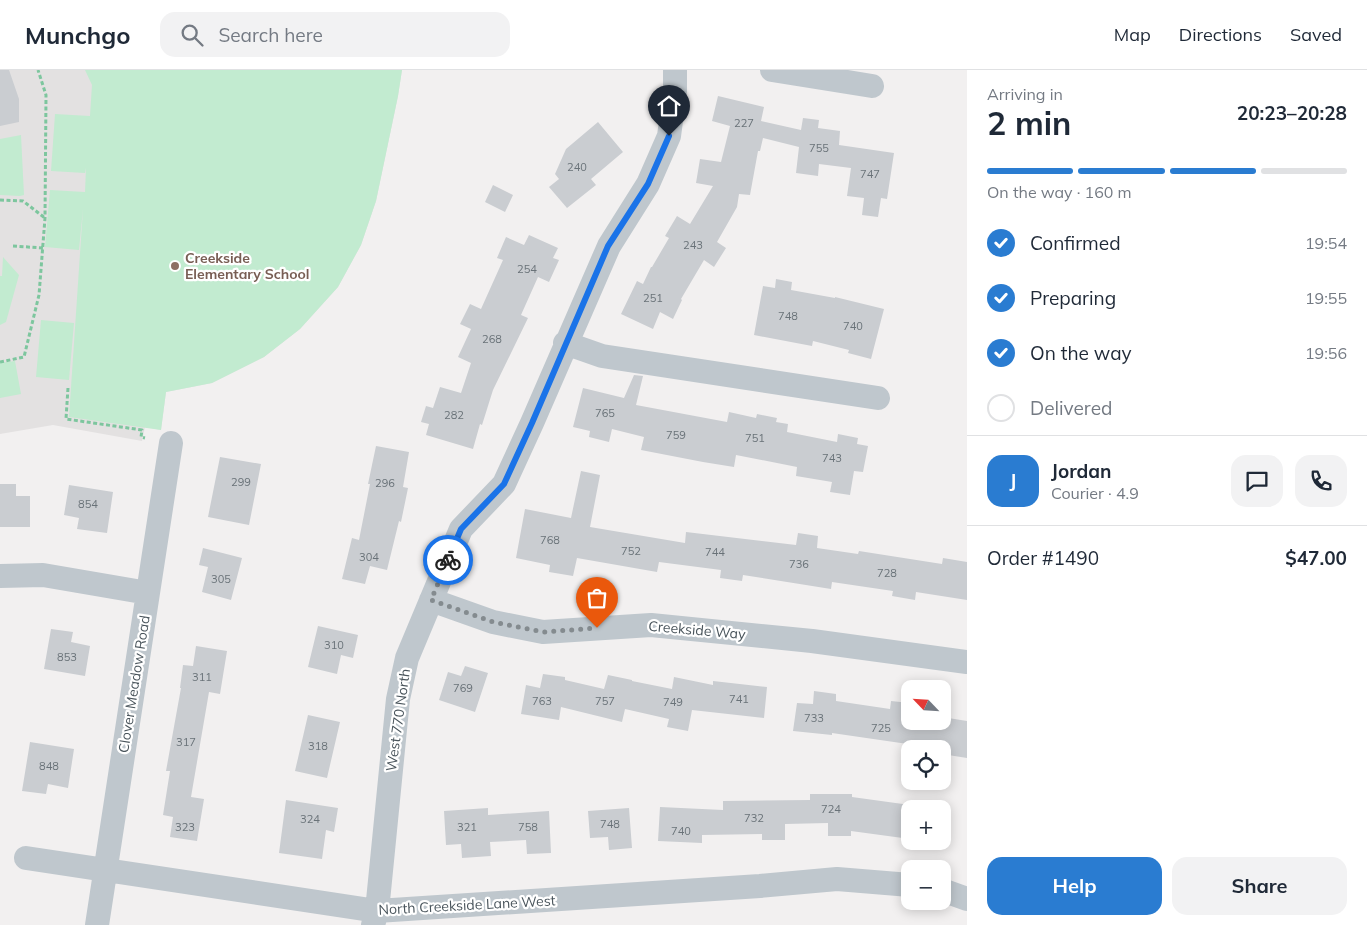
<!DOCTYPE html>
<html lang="en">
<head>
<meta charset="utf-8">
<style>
	body { margin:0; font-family:Mulish,sans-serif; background:#f2f2f3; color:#1f2937; height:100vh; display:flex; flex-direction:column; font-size:19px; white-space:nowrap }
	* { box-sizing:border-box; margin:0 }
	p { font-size:16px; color:#747a83 }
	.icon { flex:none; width:28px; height:28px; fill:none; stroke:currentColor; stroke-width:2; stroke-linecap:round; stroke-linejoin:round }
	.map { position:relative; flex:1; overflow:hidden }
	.details { display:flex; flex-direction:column; background:#fff; width:400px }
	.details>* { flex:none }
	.needle { width:32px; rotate:295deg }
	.controls { position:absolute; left:901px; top:610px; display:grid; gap:10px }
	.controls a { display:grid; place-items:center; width:50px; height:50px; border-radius:10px; background:#fff; box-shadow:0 2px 12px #0003; font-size:25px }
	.pin { position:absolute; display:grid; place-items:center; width:42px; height:42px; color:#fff; margin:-51px -21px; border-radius:50% 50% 50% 0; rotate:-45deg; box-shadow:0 0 5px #0007 }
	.pin .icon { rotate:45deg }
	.courier { position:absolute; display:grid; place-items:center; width:50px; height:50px; margin:-25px; border:4px solid #1a73e8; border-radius:50%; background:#fff; color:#222; box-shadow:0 1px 6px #0007 }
	.head em { font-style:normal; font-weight:700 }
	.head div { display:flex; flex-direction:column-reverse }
	.head { display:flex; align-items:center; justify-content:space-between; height:85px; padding:0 20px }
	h1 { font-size:32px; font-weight:700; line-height:38px }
	.bar { display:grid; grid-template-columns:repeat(4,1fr); gap:8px 5px; align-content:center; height:60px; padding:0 20px }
	.bar i { height:6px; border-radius:4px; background:#e0e1e3 }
	.bar .selected { background:#2a7cd1 }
	.bar p { grid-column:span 4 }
	.line { display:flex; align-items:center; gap:12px; padding:0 20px; border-top:1px solid #e0e1e3 }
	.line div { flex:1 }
	.round { display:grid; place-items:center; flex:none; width:52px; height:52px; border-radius:15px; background:#f2f2f3 }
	ol { padding:0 20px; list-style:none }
	li { display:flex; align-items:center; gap:15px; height:55px }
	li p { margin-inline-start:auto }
	li .icon { padding:5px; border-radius:50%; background:#2a7cd1; color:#fff; stroke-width:4 }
	li:last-child { color:#747a83 }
	li i { width:28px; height:28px; border:2px solid #e0e1e3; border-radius:50% }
	.primary-button { display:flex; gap:10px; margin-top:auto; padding:10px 20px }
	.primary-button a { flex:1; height:58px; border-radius:15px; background:#2a7cd1; color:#fff; font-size:20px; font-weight:700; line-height:58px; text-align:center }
	.primary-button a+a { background:#f2f2f3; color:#1f2937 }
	header { display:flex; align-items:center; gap:30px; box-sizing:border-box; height:70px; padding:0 25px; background:#fff; border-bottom:1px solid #e0e1e3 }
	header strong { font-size:24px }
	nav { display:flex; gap:28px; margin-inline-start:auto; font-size:18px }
	.search { width:350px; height:45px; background:#f2f2f3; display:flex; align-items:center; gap:12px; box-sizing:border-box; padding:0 18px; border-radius:15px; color:#747a83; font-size:19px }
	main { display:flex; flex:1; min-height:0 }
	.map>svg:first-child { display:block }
	.education { fill:#e3e1e1 }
	.green { fill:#c2ebd0 }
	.building { fill:#cacdd1 }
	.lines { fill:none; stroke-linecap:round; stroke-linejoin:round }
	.path { stroke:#7dc69e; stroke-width:3; stroke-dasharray:4 2.5; stroke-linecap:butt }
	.minor { stroke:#bfc7cd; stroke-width:24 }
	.done { stroke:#848b8f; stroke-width:5; stroke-dasharray:0 9 }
	.route { stroke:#1a73e8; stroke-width:6 }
	.education-dot { fill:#8d6e63; stroke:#fff; stroke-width:2 }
	.labels { text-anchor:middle; stroke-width:4.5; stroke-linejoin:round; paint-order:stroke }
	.number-label { font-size:11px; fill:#697278 }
	.education-label { font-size:14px; font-weight:bold; fill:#785e54; stroke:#fff; text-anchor:start }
	.street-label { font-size:14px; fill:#49545b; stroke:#fff }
</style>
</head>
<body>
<header>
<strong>Munchgo</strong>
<div class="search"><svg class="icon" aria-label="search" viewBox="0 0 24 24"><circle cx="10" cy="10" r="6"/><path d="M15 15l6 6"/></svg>Search here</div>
<nav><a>Map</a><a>Directions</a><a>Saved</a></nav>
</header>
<main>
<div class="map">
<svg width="967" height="855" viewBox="0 0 967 855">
	<rect width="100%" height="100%" fill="#f2f0f0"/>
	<path class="education" d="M0 0H402L398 26 376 131 361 175 338 217 300 259 264 287 212 313 166 322 161 360 145 357 142 371 53 355 0 364Z"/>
	<path class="green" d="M85 0H402L398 26 376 131 361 175 338 217 300 259 264 287 212 313 166 322 161 360 69 347 83 139 79 180 45 177 50 120 85 122 86 98 85 103 51 101 55 44 90 46 92 15Z
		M21 65 24 125 20 126 0 125V69Z
		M3 187 19 205 6 252 0 255V206H2Z
		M41 250 74 253 69 310 36 307Z
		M15 291 21 324 0 328V293Z"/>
	<path class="building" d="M0 0H9L19 29V52L0 56Z
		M718 26 764 37 761 51 801 60 803 48 819 50 818 58 840 61 839 75 894 83 887 129 881 128 878 147 862 145 864 128 847 126 851 98 819 94 818 106 796 103 799 77 763 68 760 81H758L750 125 739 124 737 137 717 172 726 178 714 197 704 190 681 229 682 230 673 249 660 242 653 259 621 244 637 211 643 214 651 197H652L669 168 665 166 677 146 690 154 713 116 696 113 700 89 721 92 730 56 712 51Z
		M598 52 623 82 591 109 596 115 567 138 549 117 559 109 555 104 566 79Z
		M493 115 513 125 505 142 485 132Z
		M529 165 558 178 553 188 559 190 549 212 538 207 521 245 528 248 493 320 482 355 480 354 473 379 426 365 429 354 421 352 426 336 433 338 440 317 461 323 471 293 458 287 471 259 460 254 470 234 481 239 503 190 497 188 506 167 524 175Z
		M776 209 792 212 791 220 835 228V227L884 239 871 289 848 283 849 280 813 271 812 276 754 265 763 216 775 218Z
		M634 305 643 306 636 335 727 352 729 342 756 348 757 344 777 348 776 352 788 354 787 362 837 372 838 364 858 368 857 374 868 376 863 402 854 401 850 425 830 422 832 412 796 406 797 397 736 385 734 397 703 392 641 380 644 367 612 359 609 372 589 367 590 361 573 357 583 318 624 328Z
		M376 376 409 382 403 417 408 418 401 452 399 451 387 500 370 496 365 514 342 509 352 468 359 470 370 414H368Z
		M220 387 261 394 249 455 208 447Z
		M581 401 600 405 590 457 685 473 686 462 796 475 798 463 818 466 817 478 858 484 859 481 942 494 943 488 967 492V530L916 522 915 530 892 526 893 521 832 512 831 519 743 505 742 511 720 508 721 500 659 492 657 502 577 488 573 506 549 502 550 495 516 488 525 439 571 448Z
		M0 414H16V426H30V457H0Z
		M69 415 113 422 107 463 77 459 79 448 64 445Z
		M203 478 242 488 231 530 202 522 208 497 199 495Z
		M318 556 358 565 353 588 341 585 337 604 308 597Z
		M51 559 73 562 71 572 90 576 85 606 44 599Z
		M196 576 227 581 220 624 209 622 191 727 204 729 197 771 170 767 173 747 163 745 170 701H166L181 618H180L183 595 193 596Z
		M465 596 488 603 475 642 439 630 448 602 461 606Z
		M543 604 565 607V610L604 619 608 605 632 610V611L672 619 674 607 713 615V611L767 617 764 648 692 640 688 661 667 657 669 649 625 639 622 652 561 637 559 650 521 644 526 615 540 618Z
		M814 621 836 624V631L890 639 891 631 910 633V651H942V647L967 651V688L942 684V679L832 663V665L793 661 797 633 813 634Z
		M308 645 340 652 327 708 295 701Z
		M30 672 74 679 68 718 48 714 46 724 22 721Z
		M810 724H852V727L910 735V769L851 761V766H828V753L785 754V770H762V764L702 765V773L658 771 660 737 723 740V731L810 730Z
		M286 730 338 738 334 762 326 760 322 789 279 783Z
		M488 738V745L549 741 551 783 527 784 526 770 490 772 491 786 462 788 461 774 446 775 444 741Z
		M629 738 632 778 609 780 608 767 590 768 588 741Z"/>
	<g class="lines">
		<path class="path" d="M0 130 23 131 45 148
			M13 176 43 178
			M0 292 24 287 39 225 45 148 46 25 38 0
			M68 318 66 349 142 360 141 367 145 368"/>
		<path class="minor" d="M772 0 872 16
			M565 273 602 286 878 328
			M0 506 43 505 148 523
			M431 530 493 552 543 562 651 555 812 571 967 592
			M26 788 377 841 760 816 837 809 910 815
			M942 820 967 829
			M97 855 171 373
			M373 855 377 841 398 629 407 588 461 459 504 414 532 353 609 176 648 114 669 66 675 21V0"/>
	</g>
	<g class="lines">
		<path class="done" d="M448 490 431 530 493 552 544 562 597 558"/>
		<path class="route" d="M448 490 461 459 504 414 532 353 608 176 648 114 669 66"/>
	</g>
	<circle class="education-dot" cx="175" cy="196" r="5"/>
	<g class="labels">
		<g class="number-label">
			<text x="744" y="57">227</text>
			<text x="819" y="82">755</text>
			<text x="577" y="101">240</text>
			<text x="870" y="108">747</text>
			<text x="693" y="179">243</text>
			<text x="527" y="203">254</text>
			<text x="653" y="232">251</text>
			<text x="788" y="250">748</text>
			<text x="853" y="260">740</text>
			<text x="492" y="273">268</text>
			<text x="605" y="347">765</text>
			<text x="454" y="349">282</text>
			<text x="676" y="369">759</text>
			<text x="755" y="372">751</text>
			<text x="832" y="392">743</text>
			<text x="241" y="416">299</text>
			<text x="385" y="417">296</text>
			<text x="88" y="438">854</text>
			<text x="550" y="474">768</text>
			<text x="631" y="485">752</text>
			<text x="715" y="486">744</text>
			<text x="369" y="491">304</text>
			<text x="799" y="498">736</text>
			<text x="887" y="507">728</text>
			<text x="221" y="513">305</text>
			<text x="334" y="579">310</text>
			<text x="67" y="591">853</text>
			<text x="202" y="611">311</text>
			<text x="463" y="622">769</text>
			<text x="739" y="633">741</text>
			<text x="542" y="635">763</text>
			<text x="605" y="635">757</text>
			<text x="673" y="636">749</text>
			<text x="814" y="652">733</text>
			<text x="881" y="662">725</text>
			<text x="186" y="676">317</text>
			<text x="318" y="680">318</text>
			<text x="49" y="700">848</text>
			<text x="831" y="743">724</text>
			<text x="754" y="752">732</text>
			<text x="310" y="753">324</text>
			<text x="610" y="758">748</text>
			<text x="185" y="761">323</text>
			<text x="467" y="761">321</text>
			<text x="528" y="761">758</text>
			<text x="681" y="765">740</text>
		</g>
		<g class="education-label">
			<text x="185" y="193">Creekside<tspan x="185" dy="16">Elementary School</tspan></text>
		</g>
		<g class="street-label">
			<text transform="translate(697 560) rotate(5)" y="5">Creekside Way</text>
			<text transform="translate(134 614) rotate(-81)" y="5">Clover Meadow Road</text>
			<text transform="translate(398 650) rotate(-82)" y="5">West 770 North</text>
			<text transform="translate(467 835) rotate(-3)" y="5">North Creekside Lane West</text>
		</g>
	</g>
</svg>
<div class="controls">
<a><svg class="needle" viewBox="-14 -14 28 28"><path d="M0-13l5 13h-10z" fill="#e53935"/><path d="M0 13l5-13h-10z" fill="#747a83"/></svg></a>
<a><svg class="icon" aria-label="locate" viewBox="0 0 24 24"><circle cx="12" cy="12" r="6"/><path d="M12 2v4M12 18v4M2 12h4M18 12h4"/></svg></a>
<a>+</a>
<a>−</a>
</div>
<div class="pin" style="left:597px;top:558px;background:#ea580c"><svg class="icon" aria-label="bag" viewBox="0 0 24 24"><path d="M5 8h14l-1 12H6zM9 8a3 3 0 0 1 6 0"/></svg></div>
<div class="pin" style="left:669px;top:66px;background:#1f2937"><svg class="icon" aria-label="home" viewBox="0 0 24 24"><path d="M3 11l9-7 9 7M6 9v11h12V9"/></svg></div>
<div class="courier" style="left:448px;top:490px"><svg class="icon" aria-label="bike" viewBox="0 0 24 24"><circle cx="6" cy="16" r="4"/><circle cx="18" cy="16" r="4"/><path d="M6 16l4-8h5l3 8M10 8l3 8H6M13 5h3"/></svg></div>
</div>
<section class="details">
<div class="head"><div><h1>2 min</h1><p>Arriving in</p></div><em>20:23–20:28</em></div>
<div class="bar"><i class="selected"></i><i class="selected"></i><i class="selected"></i><i></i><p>On the way · 160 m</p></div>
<ol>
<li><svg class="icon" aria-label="check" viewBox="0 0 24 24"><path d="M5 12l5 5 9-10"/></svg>Confirmed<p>19:54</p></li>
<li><svg class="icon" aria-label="check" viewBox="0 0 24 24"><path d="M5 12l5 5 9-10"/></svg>Preparing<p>19:55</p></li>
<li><svg class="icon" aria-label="check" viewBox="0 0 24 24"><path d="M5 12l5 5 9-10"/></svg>On the way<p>19:56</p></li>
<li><i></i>Delivered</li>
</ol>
<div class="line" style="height:90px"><b class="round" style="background:#2a7cd1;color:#fff">J</b><div><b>Jordan</b><p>Courier · 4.9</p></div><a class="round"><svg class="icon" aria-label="chat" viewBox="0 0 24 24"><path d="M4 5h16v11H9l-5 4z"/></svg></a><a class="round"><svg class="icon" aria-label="phone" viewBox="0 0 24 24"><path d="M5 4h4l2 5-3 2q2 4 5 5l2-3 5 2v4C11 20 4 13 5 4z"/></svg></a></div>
<div class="line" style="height:65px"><div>Order #1490</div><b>$47.00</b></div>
<div class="primary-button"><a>Help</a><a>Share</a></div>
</section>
</main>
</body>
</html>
